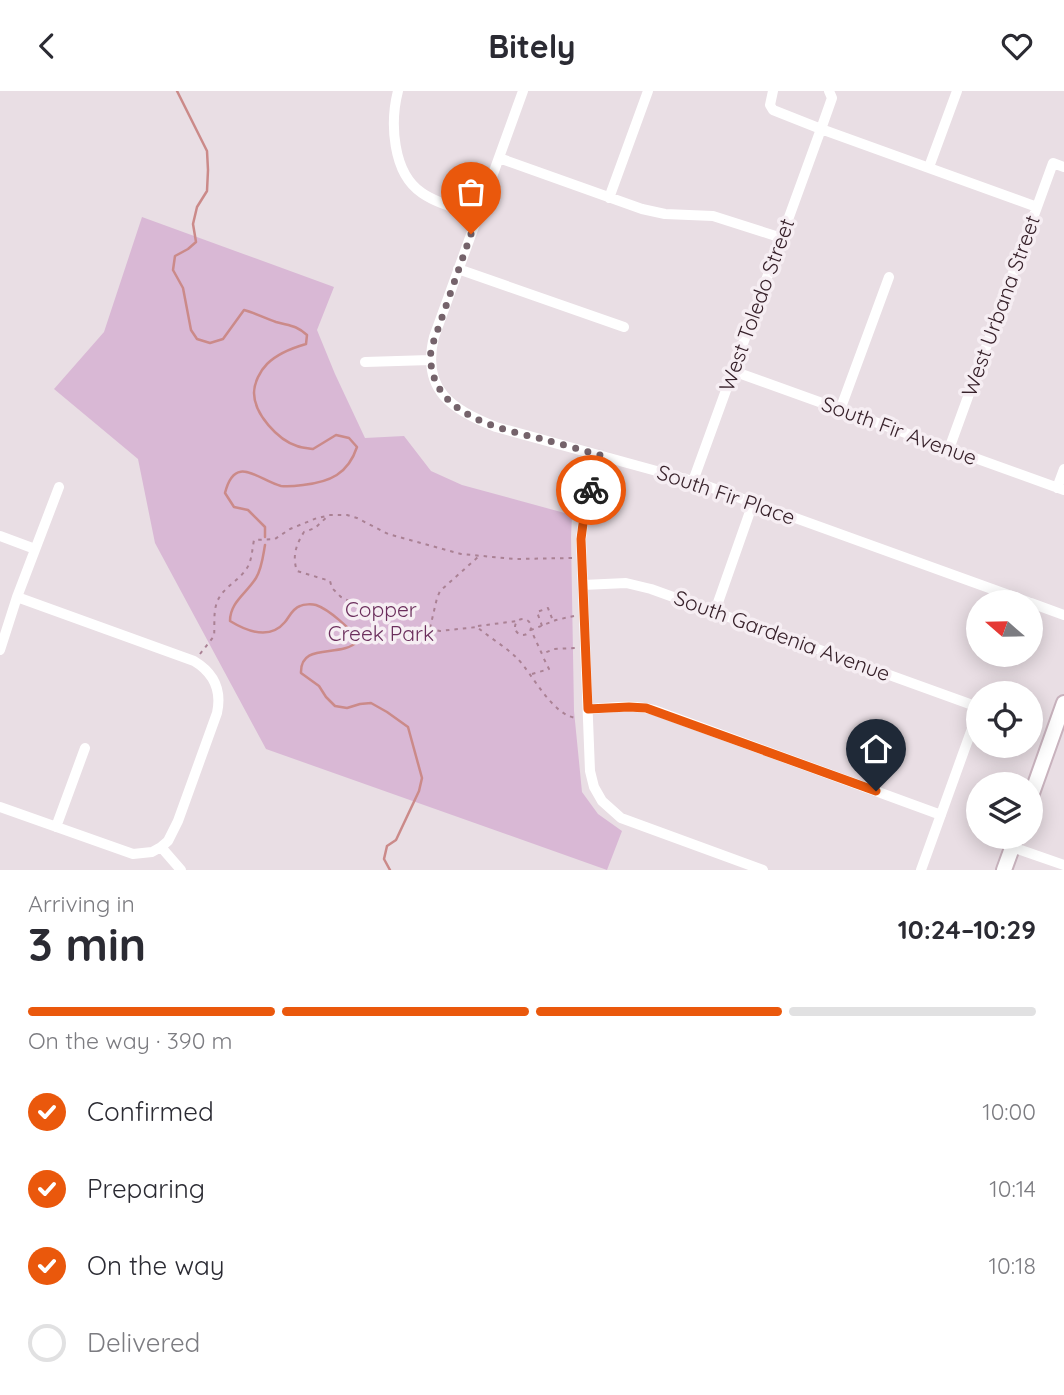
<!DOCTYPE html>
<html lang="en">
<head>
<meta charset="utf-8">
<style>
	body { margin:0; font-family:Quicksand,sans-serif; background:#f7f7f7; color:#2b2b33; height:100vh; display:flex; flex-direction:column; font-size:26px; white-space:nowrap }
	* { box-sizing:border-box; margin:0 }
	p { font-size:23px; color:#7c7c81 }
	.icon { flex:none; width:38px; height:38px; fill:none; stroke:currentColor; stroke-width:2; stroke-linecap:round; stroke-linejoin:round }
	.map { position:relative; height:779px; overflow:hidden }
	.panel { display:flex; flex-direction:column; background:#fff; flex:1 }
	.panel>* { flex:none }
	.needle { width:46px; rotate:290deg }
	.buttons { position:absolute; left:966px; top:499px; display:grid; gap:14px }
	.buttons a { display:grid; place-items:center; width:77px; height:77px; border-radius:50%; background:#fff; box-shadow:0 4px 18px #0003; font-size:35px }
	.pin { position:absolute; display:grid; place-items:center; width:60px; height:60px; color:#fff; margin:-72px -30px; border-radius:50% 50% 50% 0; rotate:-45deg; box-shadow:0 0 7px #0007 }
	.pin .icon { rotate:45deg }
	.courier { position:absolute; display:grid; place-items:center; width:70px; height:70px; margin:-35px; border:5px solid #ea580c; border-radius:50%; background:#fff; color:#222; box-shadow:0 2px 9px #0007 }
	.headline em { font-style:normal; font-weight:700 }
	.headline div { display:flex; flex-direction:column-reverse }
	.headline { display:flex; align-items:center; justify-content:space-between; height:119px; padding:0 28px }
	h1 { font-size:46px; font-weight:700; line-height:52px }
	.bar { display:grid; grid-template-columns:repeat(4,1fr); gap:10px 7px; align-content:center; height:84px; padding:0 28px }
	.bar i { height:9px; border-radius:5px; background:#e1e1e2 }
	.bar .current { background:#ea580c }
	.bar p { grid-column:span 4 }
	ol { padding:0 28px; list-style:none }
	li { display:flex; align-items:center; gap:21px; height:77px }
	li p { margin-inline-start:auto }
	li .icon { padding:7px; border-radius:50%; background:#ea580c; color:#fff; stroke-width:4 }
	li:last-child { color:#7c7c81 }
	li i { width:38px; height:38px; border:4px solid #e1e1e2; border-radius:50% }
	header { display:flex; justify-content:space-between; align-items:center; height:91px; padding:0 28px; background:#fff; font-size:32px; font-weight:700 }
	.map>svg:first-child { display:block }
	.green { fill:#d9b8d5 }
	.lines { fill:none; stroke-linecap:round; stroke-linejoin:round }
	.stream { stroke:#cb8a89; stroke-width:2.5 }
	.secondary-casing { stroke:#c8b2bd; stroke-width:18 }
	.path { stroke:#aa8194; stroke-width:2; stroke-dasharray:3.5 5; stroke-linecap:butt }
	.street { stroke:#fff; stroke-width:10 }
	.secondary { stroke:#fff; stroke-width:14 }
	.done { stroke:#75636b; stroke-width:7; stroke-dasharray:0 12.6 }
	.route { stroke:#ea580c; stroke-width:9 }
	.labels { text-anchor:middle; stroke-width:7; stroke-linejoin:round; paint-order:stroke }
	.street-label { font-size:21px; fill:#37212a; stroke:#f6eef3 }
	.park-label { font-size:21px; fill:#6b2e5c; stroke:#f6eef3 }
</style>
</head>
<body>
<header><svg class="icon" aria-label="back" viewBox="0 0 24 24"><path d="M15 5l-7 7 7 7"/></svg>Bitely<svg class="icon" aria-label="heart" viewBox="0 0 24 24"><path d="M12 20l-8-8c-3-5 5-10 8-4 3-6 11-1 8 4z"/></svg></header>
<div class="map">
<svg width="1064" height="779" viewBox="0 0 1064 779">
	<rect width="100%" height="100%" fill="#e9dee4"/>
	<path class="green" d="M142 126 334 196 317 239 335 283 365 347 404 345 431 380 462 394 572 424 571 446 574 620 582 701 598 723 622 740 607 779 266 658 155 452 138 368 54 298 104 241Z"/>
	<g class="lines">
		<path class="stream" d="M177 0 207 60 208 79 207 100 197 116 193 133 196 151 188 158 175 165 173 179 183 197 191 239 197 248 210 252 223 248 244 219C255 222 265 227 276 231 290 235 296 234 307 244L306 253C292 257 278 262 267 273 260 280 254 292 254 302 254 323 278 349 297 355 302 357 308 357 313 358L336 344 349 347 357 356C348 383 330 391 303 394 296 395 288 396 281 395 258 389 235 362 225 402L234 416 248 419 265 436V446
			M265 454C263 465 262 477 256 487 247 502 230 511 230 530 248 541 270 549 285 531 290 525 292 518 300 515 304 513 312 513 316 514 328 518 353 539 358 550 341 568 300 550 301 582L319 595 326 606 335 615 347 617 360 613 371 612 387 621 408 636 422 687 419 700 396 749 387 755 384 768 390 779"/>
		<defs>
			<path id="secondary" d="M1031 705 1064 612
				M1004 779 1016 746"/>
		</defs>
		<use href="#secondary" class="secondary-casing"/>
		<path class="path" d="M572 467 515 468 461 463 388 443 357 427 347 424H329L315 437 304 441C296 454 292 465 297 480L330 490 332 497 341 506 355 513 401 540 417 544 423 543 430 538 440 540 477 536C489 546 504 555 516 566 533 583 552 625 577 627
			M574 525 556 529 531 539 542 563 554 558 575 557
			M515 536a8 8 0 1 1 16 0a8 8 0 1 1-16 0Z
			M478 535 517 530
			M542 535 537 521 548 517 553 530
			M430 537 437 507 440 500 478 466
			M200 563 214 545C215 534 213 522 217 511 223 496 239 490 247 477 252 469 252 459 254 449L275 448 290 438 317 427 327 425
			M532 583 549 578 542 564"/>
		<path class="street" d="M398 0C390 31 392 82 422 102 438 113 459 118 478 125
			M523 0 434 246C421 299 452 319 496 336L693 390 1028 511
			M773 0 770 14 773 19 821 38 832 7 829 0
			M499 67 642 118 665 123 713 125 782 147
			M929 76 957 0
			M609 107 648 0
			M458 178 624 236
			M365 271 430 269
			M733 280 1064 399
			M840 319 889 186
			M949 358 1053 72 1064 76
			M600 364 584 425 581 448 590 680 594 696 602 710 621 727 763 779
			M693 390 821 38 1037 116
			M1057 397 1064 378
			M0 445 35 458
			M583 494 626 492 651 498 978 616
			M17 506 194 570C214 582 222 599 217 622L178 730 168 750 161 756
			M1031 512 1064 524
			M715 520 753 412
			M0 559 17 506 59 396
			M588 618C610 617 633 613 654 619L941 724
			M0 716 133 763 152 761 161 756 181 779
			M56 736 85 657
			M1012 756 1064 774
			M921 779 978 621"/>
		<use href="#secondary" class="secondary"/>
	</g>
	<g class="lines">
		<path class="done" d="M471 143 431 258C425 321 494 337 542 348 561 353 581 359 600 364L591 399"/>
		<path class="route" d="M591 399 584 425 581 448 588 618 629 616 646 617 876 700"/>
	</g>
	<g class="labels">
		<g class="street-label">
			<text transform="translate(757 214) rotate(-70)" y="7">West Toledo Street</text>
			<text transform="translate(1001 215) rotate(-70)" y="7">West Urbana Street</text>
			<text transform="translate(899 340) rotate(20)" y="7">South Fir Avenue</text>
			<text transform="translate(726 404) rotate(19)" y="7">South Fir Place</text>
			<text transform="translate(782 545) rotate(20)" y="7">South Gardenia Avenue</text>
		</g>
		<g class="park-label">
			<text x="381" y="526">Copper<tspan x="381" dy="24">Creek Park</tspan></text>
		</g>
	</g>
</svg>
<div class="buttons">
<a><svg class="needle" viewBox="-14 -14 28 28"><path d="M0-13l5 13h-10z" fill="#e53935"/><path d="M0 13l5-13h-10z" fill="#7c7c81"/></svg></a>
<a><svg class="icon" aria-label="locate" viewBox="0 0 24 24"><circle cx="12" cy="12" r="6"/><path d="M12 2v4M12 18v4M2 12h4M18 12h4"/></svg></a>
<a><svg class="icon" aria-label="layers" viewBox="0 0 24 24"><path d="M12 4l9 5-9 5-9-5zM3 14l9 5 9-5"/></svg></a>
</div>
<div class="pin" style="left:471px;top:143px;background:#ea580c"><svg class="icon" aria-label="bag" viewBox="0 0 24 24"><path d="M5 8h14l-1 12H6zM9 8a3 3 0 0 1 6 0"/></svg></div>
<div class="pin" style="left:876px;top:700px;background:#1f2937"><svg class="icon" aria-label="home" viewBox="0 0 24 24"><path d="M3 11l9-7 9 7M6 9v11h12V9"/></svg></div>
<div class="courier" style="left:591px;top:399px"><svg class="icon" aria-label="bike" viewBox="0 0 24 24"><circle cx="6" cy="16" r="4"/><circle cx="18" cy="16" r="4"/><path d="M6 16l4-8h5l3 8M10 8l3 8H6M13 5h3"/></svg></div>
</div>
<section class="panel">
<div class="headline"><div><h1>3 min</h1><p>Arriving in</p></div><em>10:24–10:29</em></div>
<div class="bar"><i class="current"></i><i class="current"></i><i class="current"></i><i></i><p>On the way · 390 m</p></div>
<ol>
<li><svg class="icon" aria-label="check" viewBox="0 0 24 24"><path d="M5 12l5 5 9-10"/></svg>Confirmed<p>10:00</p></li>
<li><svg class="icon" aria-label="check" viewBox="0 0 24 24"><path d="M5 12l5 5 9-10"/></svg>Preparing<p>10:14</p></li>
<li><svg class="icon" aria-label="check" viewBox="0 0 24 24"><path d="M5 12l5 5 9-10"/></svg>On the way<p>10:18</p></li>
<li><i></i>Delivered</li>
</ol>
</section>
</body>
</html>
